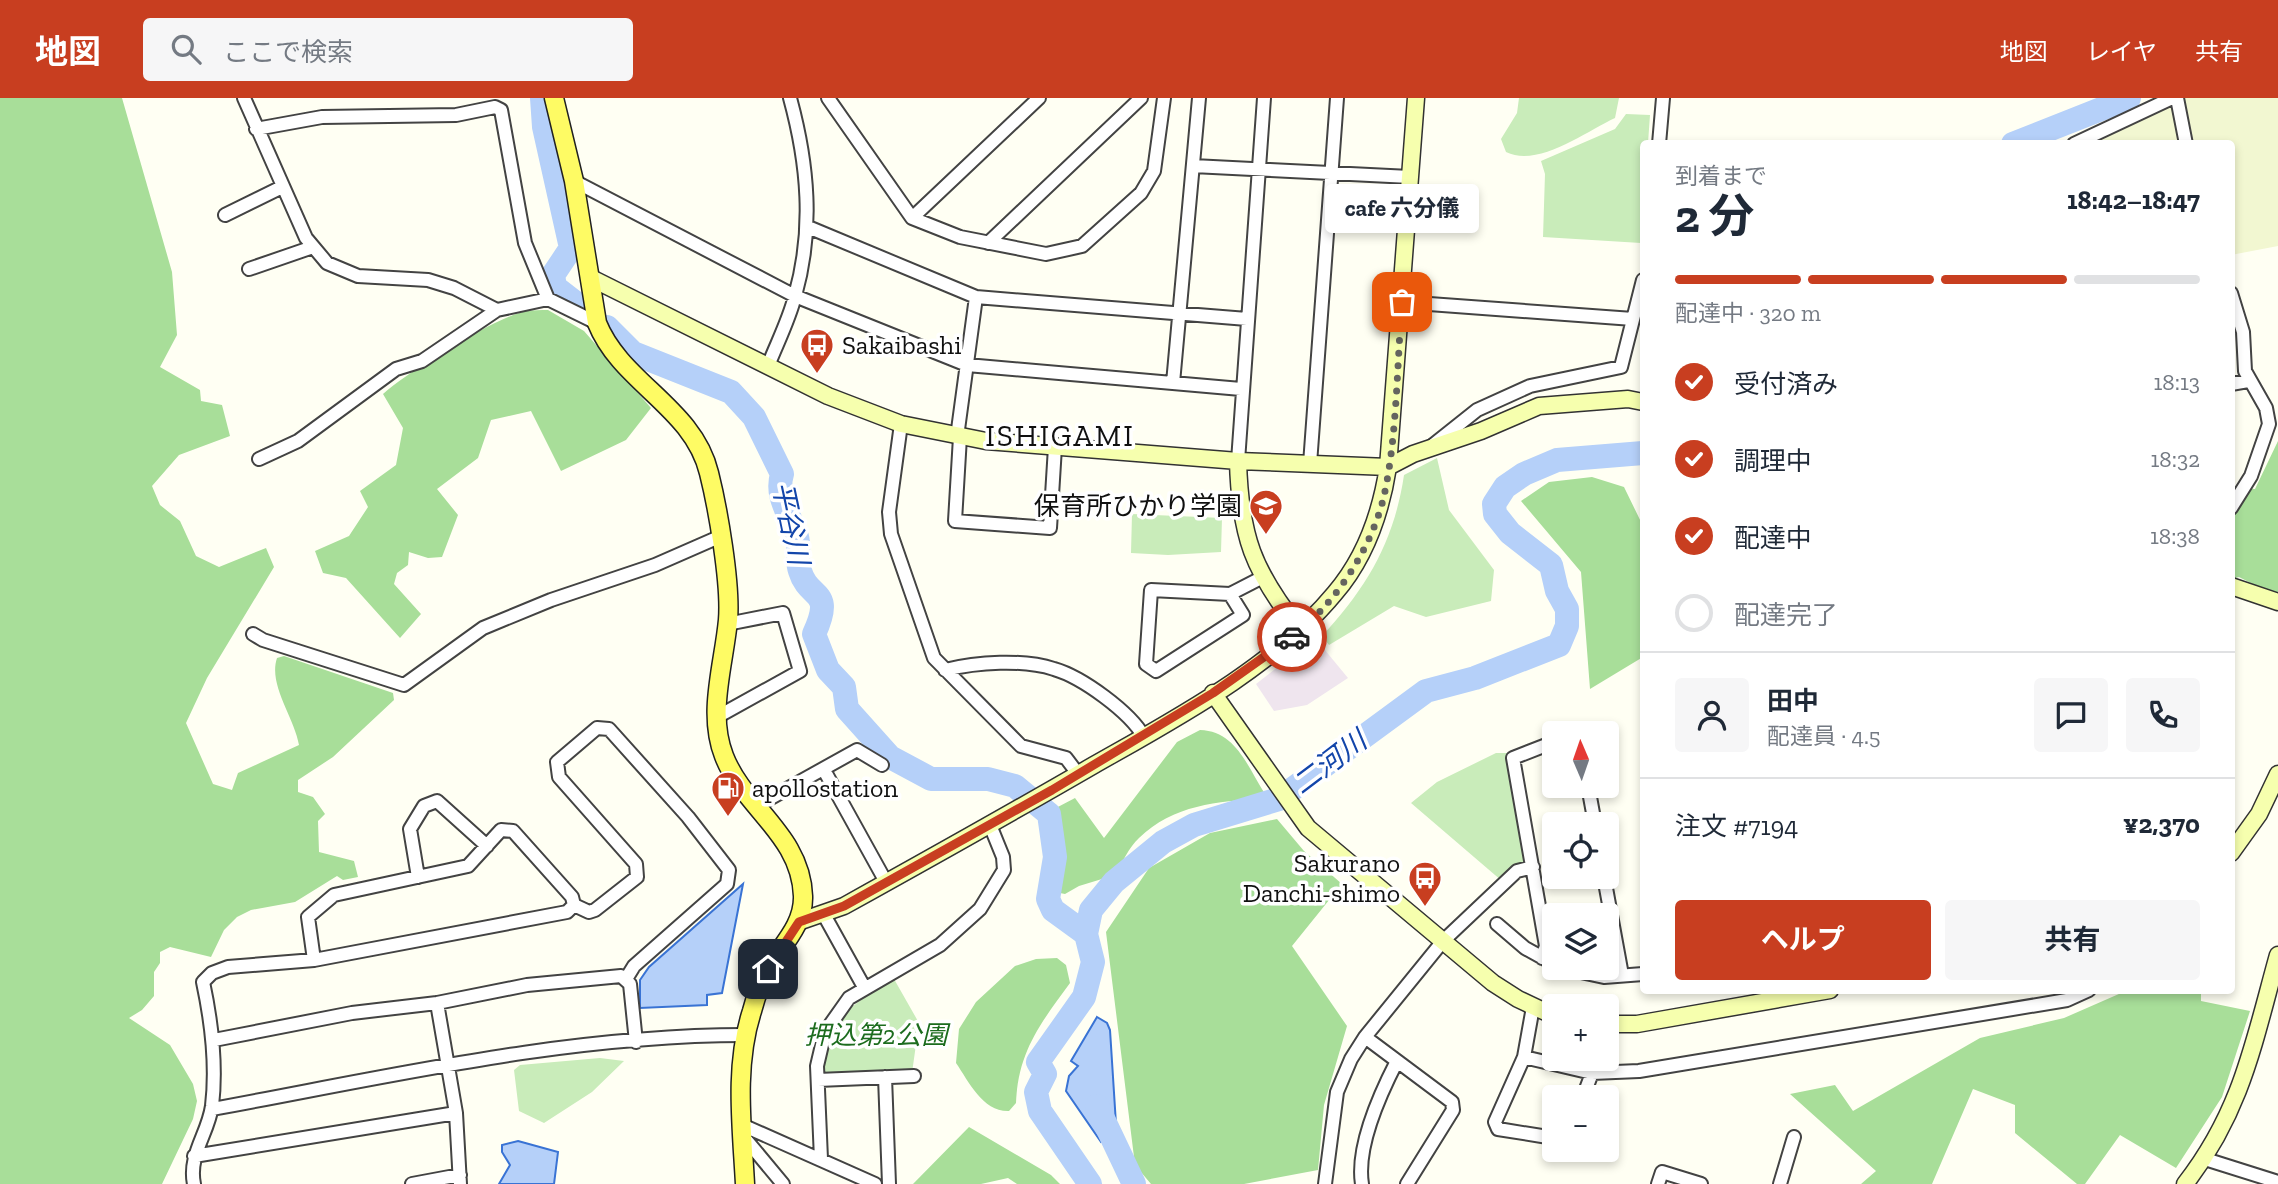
<!DOCTYPE html>
<html lang="ja">
<head>
<meta charset="utf-8">
<style>
	body { margin:0; font-family:"Zilla Slab","Noto Sans JP",serif; background:#f6f6f7; color:#1f2937; height:100vh; display:flex; flex-direction:column; font-size:26px; white-space:nowrap }
	* { box-sizing:border-box; margin:0 }
	p { font-size:23px; color:#747a83 }
	.icon { flex:none; width:38px; height:38px; fill:none; stroke:currentColor; stroke-width:2; stroke-linecap:round; stroke-linejoin:round }
	.map { position:relative; flex:1; overflow:hidden }
	.drawer { position:absolute; left:1640px; top:42px; width:595px; height:854px; display:flex; flex-direction:column; background:#fff; border-radius:7px; box-shadow:0 4px 10px #0003 }
	.drawer>* { flex:none }
	.needle { width:46px; rotate:358deg }
	.fabs { position:absolute; left:1542px; top:623px; display:grid; gap:14px }
	.fabs a { display:grid; place-items:center; width:77px; height:77px; border-radius:7px; background:#fff; box-shadow:0 4px 10px #0003; font-size:35px }
	.pin { position:absolute; display:grid; place-items:center; width:60px; height:60px; color:#fff; margin:-30px; border-radius:14px; box-shadow:0 4px 10px #0006 }
	.courier { position:absolute; display:grid; place-items:center; width:70px; height:70px; margin:-35px; border:5px solid #c83e20; border-radius:50%; background:#fff; color:#222; box-shadow:0 2px 9px #0007 }
	.bubble { position:absolute; height:49px; border-radius:7px; background:#fff; box-shadow:0 4px 10px #0003; font-size:23px; font-weight:700; line-height:49px; text-align:center }
	.summary em { font-style:normal; font-weight:700 }
	.summary div { display:flex; flex-direction:column-reverse }
	.summary { display:flex; align-items:center; justify-content:space-between; height:119px; padding:0 35px }
	h1 { font-size:46px; font-weight:700; line-height:52px }
	.bar { display:grid; grid-template-columns:repeat(4,1fr); gap:10px 7px; align-content:center; height:84px; padding:0 35px }
	.bar i { height:9px; border-radius:5px; background:#e0e1e3 }
	.bar .selected { background:#c83e20 }
	.bar p { grid-column:span 4 }
	.line { display:flex; align-items:center; gap:18px; padding:0 35px; border-top:2px solid #e0e1e3 }
	.line div { flex:1 }
	.round { display:grid; place-items:center; flex:none; width:74px; height:74px; border-radius:7px; background:#f6f6f7 }
	ol { padding:0 35px; list-style:none }
	li { display:flex; align-items:center; gap:21px; height:77px }
	li p { margin-inline-start:auto }
	li .icon { padding:7px; border-radius:50%; background:#c83e20; color:#fff; stroke-width:4 }
	li:last-child { color:#747a83 }
	li i { width:38px; height:38px; border:4px solid #e0e1e3; border-radius:50% }
	.action { display:flex; gap:14px; margin-top:auto; padding:14px 35px }
	.action a { flex:1; height:80px; border-radius:7px; background:#c83e20; color:#fff; font-size:28px; font-weight:700; line-height:80px; text-align:center }
	.action a+a { background:#f6f6f7; color:#1f2937 }
	header { display:flex; align-items:center; gap:42px; box-sizing:border-box; height:98px; padding:0 35px; background:#c83e20; color:#fff }
	header strong { font-size:33px }
	nav { display:flex; gap:38px; margin-inline-start:auto; font-size:24px }
	.search { width:490px; height:63px; background:#f6f6f7; display:flex; align-items:center; gap:18px; box-sizing:border-box; padding:0 24px; border-radius:7px; color:#747a83; font-size:26px }
	.map>svg:first-child { display:block }
	.industrial { fill:#efe5ee }
	.farmland { fill:#f2f7d1 }
	.green { fill:#c9ecba }
	.forest { fill:#a8de99 }
	.water { fill:#b5d0f9; stroke:#3973d4; stroke-width:2 }
	.lines { fill:none; stroke-linecap:round; stroke-linejoin:round }
	.river { stroke:#b5d0f9; stroke-width:24 }
	.street-casing { stroke:#434343; stroke-width:16 }
	.secondary-casing { stroke:#323232; stroke-width:19 }
	.primary-casing { stroke:#212121; stroke-width:21 }
	.street { stroke:#fff; stroke-width:12 }
	.secondary { stroke:#f6ffae; stroke-width:16 }
	.primary { stroke:#fefb64; stroke-width:18 }
	.done { stroke:#64645f; stroke-width:7; stroke-dasharray:0 12.6 }
	.route { stroke:#c83e20; stroke-width:9 }
	.labels { text-anchor:middle; stroke-width:7; stroke-linejoin:round; paint-order:stroke }
	.poi-label { font-size:26px; fill:#101010; stroke:#fff; text-anchor:start }
	.park-label { font-size:26px; font-style:italic; fill:#1c6c1e; stroke:#fff }
	.water-label { font-size:28px; font-style:italic; fill:#1245aa; stroke:#fff }
	.quarter-label { font-size:30px; letter-spacing:2px; fill:#101010; stroke:#fff }
</style>
</head>
<body>
<header>
<strong>地図</strong>
<div class="search"><svg class="icon" aria-label="search" viewBox="0 0 24 24"><circle cx="10" cy="10" r="6"/><path d="M15 15l6 6"/></svg>ここで検索</div>
<nav><a>地図</a><a>レイヤ</a><a>共有</a></nav>
</header>
<div class="map">
<svg width="2278" height="1086" viewBox="0 0 2278 1086">
	<rect width="100%" height="100%" fill="#fffff3"/>
	<path class="industrial" d="M1315 540 1348 580 1307 607 1274 613 1256 586Z"/>
	<path class="farmland" d="M2175 0H2278V148L2231 157V46H2089Z"/>
	<path class="green" d="M1519 0H1619L1615 20C1585 34 1538 70 1506 54L1501 41 1517 15Z
		M1626 16 1650 17 1648 45 1643 46 1641 145 1543 139 1545 76 1541 63 1615 31Z
		M1437 360 1449 412 1494 472 1491 503 1426 519 1394 508 1329 547 1322 538C1367 489 1394 444 1404 377Z
		M1132 416 1222 420 1221 454 1168 457 1131 455Z
		M1496 655H1510L1530 767 1502 783 1411 705 1437 684Z
		M894 881 919 925 912 975 823 979C827 924 849 906 894 881Z
		M600 960 624 963 592 994 544 1025 519 1013 514 972 520 967Z"/>
	<path class="forest" d="M0 0H122L172 174 177 237 160 269 200 292 201 303 222 307 230 338 179 357 152 388 160 407 180 423 196 458 219 469 266 450 274 469 207 580 186 625 213 686 232 692 238 675 299 647C294 619 268 587 277 560L284 558 393 595 394 602 333 659 298 682V694L313 699 325 716 318 723 319 754 354 763 358 779 343 782 337 778 295 804 251 812 237 819 224 832 211 859 170 849 160 854V865L154 874V898L142 912 129 920 170 947 193 986 197 1003 193 1021 162 1086H0Z
		M548 212 584 233 651 310 626 342 561 373 531 313 491 322 478 360 437 391 458 417 442 459 428 460 409 454 408 467 397 475 394 486 421 516 400 540 346 480 323 475 315 453 349 438 368 409 360 393 396 367 403 330 383 296C409 273 494 220 526 213 533 212 541 212 548 212Z
		M2278 343V499L2239 479 2231 481V389L2255 391Z
		M1592 379 1624 389 1643 428V559L1590 591 1581 474 1521 403 1549 384Z
		M1200 632C1236 633 1247 668 1265 696L1262 701C1218 703 1173 707 1139 740 1129 749 1122 765 1115 777L1079 788 1065 796 1060 795 1059 774 1064 755 1054 711 1075 700 1104 740 1177 644Z
		M1277 721 1304 753 1342 786 1292 848 1347 928 1324 1007 1318 1072 1244 1086H1151L1135 1067 1106 834 1149 770 1210 735Z
		M1057 860 1066 867 1070 885C1040 926 1018 954 1016 1005L1009 1013C983 1014 969 984 956 965L959 931 976 904 1015 868 1036 861Z
		M2128 892 2201 893V903L2250 913 2222 999 2176 1070 2120 1037 2085 1086H2077L2015 1035V1007L1973 991 1932 1086H1861L1876 1073 1790 996 1835 987 1853 1013 1980 940 2064 920Z
		M969 1029 1051 1077 1060 1086H1017L1008 1080 981 1086H913Z"/>
	<path class="water" d="M743 786 722 895 707 897V907L640 910V882L649 869Z
		M1097 919 1107 925 1110 932 1116 1026 1120 1033 1101 1044 1066 993 1069 978 1078 968 1071 963Z
		M518 1043 558 1054 554 1086H499L510 1067 502 1054V1047Z"/>
	<g class="lines">
		<path class="river" d="M542 0 544 29 571 150 553 177 555 189 577 206
			M2013 46 2129 0
			M607 229 633 255 731 294 754 319 782 376C775 400 791 417 797 439 800 450 796 462 800 473 809 503 835 490 814 536L828 572 844 589 847 611 890 659 931 681H988L1015 688 1049 716 1055 759 1048 801 1053 812 1086 836
			M1097 1008 1134 1086
			M1090 1086 1040 1013 1036 994 1045 976 1038 964 1084 899 1093 864 1086 836 1091 812 1114 784 1163 744 1194 727 1279 701 1426 593 1475 580 1559 547 1567 528V511L1557 493 1551 467 1510 435 1495 416 1494 406 1505 389 1524 376 1557 362 1643 355"/>
		<defs>
			<path id="street" d="M244 0 306 140 327 165 358 178 428 182 454 190 497 212
				M828 0 912 120 960 139 1046 156 1082 148 1141 95 1154 73 1164 0
				M2177 0 2186 46
				M256 31 322 19 456 17 495 9 501 12 525 145 548 201
				M1659 46 1663 0
				M2074 46 2172 0
				M1193 68 1410 79
				M574 83 795 198 967 267 1241 291
				M225 117 282 89
				M912 120 1039 0
				M808 129 976 199 1247 221
				M988 145 1141 0
				M249 171 313 149
				M2231 195 2243 234 2245 273 2266 310 2269 326 2251 378 2231 410
				M1402 204 1633 221
				M768 268C777 245 789 222 795 198 814 131 808 66 790 0
				M1173 285 1199 0
				M2231 286 2248 283
				M901 326 889 414 891 436 934 560 1021 648 1066 660 1078 676
				M957 339 976 199
				M960 339 955 423 1050 430 1055 349
				M1433 347 1477 312 1530 288 1621 269 1643 182
				M259 361 298 343 396 271 422 263 497 212 548 201 597 225
				M1238 363 1264 0
				M1310 366 1337 0
				M1230 496 1243 517 1156 573 1146 566 1151 492 1230 496 1263 479
				M253 536 263 542 404 587 483 530 551 502 655 467 719 439
				M945 572C977 564 1023 561 1054 571 1082 579 1130 614 1144 639
				M717 619 800 573 783 515 727 526
				M1576 635H1579
				M824 672 886 784
				M1588 688 1595 726
				M758 707 857 652 882 667
				M418 779 410 731 424 708 437 703 487 748
				M1604 779 1622 877
				M574 807 589 814 595 812 637 779 636 766 559 679 557 664 597 630 609 631 688 719 729 772 727 786 634 868 626 881
				M823 815 864 889
				M1497 826 1525 850 1554 866
				M1542 860 1546 848 1513 660 1554 644
				M1562 870 1604 879 1643 876
				M437 905 456 1015 460 1086
				M1533 909 1524 959 1495 1024 1498 1031 1554 1040
				M1365 939 1452 1004 1453 1012 1407 1086
				M214 942 352 915 437 905 527 887 621 878 630 886 636 944
				M1524 959 1592 975 1639 973 2067 902 2089 892
				M885 979 889 1086
				M818 982 914 978
				M1583 999 1592 975
				M212 1011C387 979 566 937 745 937
				M742 1027 875 1086
				M743 1038 783 1086
				M194 1058 456 1015
				M821 1061 817 968 825 934 849 900 940 847 980 811 1004 772 1003 759 990 727
				M2205 1061 2278 1084
				M194 1086C188 1057 208 1036 212 1008 217 966 212 926 203 884L212 875 228 869 314 862 567 814 574 807 572 799 513 733 501 732 468 768 334 797 308 819 314 862
				M412 1086 460 1077
				M1325 1086 1337 994 1351 961 1365 939 1443 843 1517 773 1533 769
				M1362 1086C1356 1049 1380 996 1397 963
				M1658 1086 1662 1074 1701 1086
				M1780 1086 1794 1039"/>
			<path id="secondary" d="M591 180 828 298 901 326 986 343 1238 363 1388 369 1413 356 1481 333 1539 308 1628 301 1643 304
				M1238 363C1240 438 1253 473 1300 532
				M2231 488 2278 504
				M1213 595 1308 730 1493 885 1518 901 1554 918
				M2231 755 2259 716 2278 676
				M798 824 844 808C927 762 1011 715 1094 667 1175 621 1275 568 1335 495 1365 460 1381 414 1388 369L1416 0
				M1606 926H1637L1830 892
				M2185 1086C2242 1013 2254 943 2278 857"/>
			<path id="primary" d="M554 0 574 83 597 225C621 285 693 309 709 375 718 411 731 486 728 522 724 566 707 615 724 658 744 710 801 737 803 798 804 826 783 846 769 868 762 881 756 898 752 913 734 968 742 1029 745 1086"/>
		</defs>
		<use href="#street" class="street-casing"/>
		<use href="#secondary" class="secondary-casing"/>
		<use href="#primary" class="primary-casing"/>
		<use href="#street" class="street"/>
		<use href="#secondary" class="secondary"/>
		<use href="#primary" class="primary"/>
	</g>
	<g class="lines">
		<path class="done" d="M1292 539C1334 507 1370 453 1383 402 1397 344 1397 265 1402 204"/>
		<path class="route" d="M768 871 799 824 844 808 1052 692 1213 595 1292 539"/>
	</g>
	<defs>
		<symbol id="bus-pin" viewBox="-11 -11 22 30"><path d="M0 17L-7.5 6A9.5 9.5 0 1 1 7.5 6Z" fill="#c83e20" stroke="#fff"/><path d="M-5-6H5V4H4V6H2V4H-2V6H-4V4H-5ZM-3.5-4V0h7V-4ZM-3.5 1.2v1.5H-2V1.2ZM2 1.2v1.5H3.5V1.2Z" fill="#fff"/></symbol>
		<symbol id="school-pin" viewBox="-11 -11 22 30"><path d="M0 17L-7.5 6A9.5 9.5 0 1 1 7.5 6Z" fill="#c83e20" stroke="#fff"/><path d="M0-5L7-2L0 1L-7-2ZM-4 1L0 2.5L4 1V4Q0 6-4 4Z" fill="#fff"/></symbol>
		<symbol id="fuel-pin" viewBox="-11 -11 22 30"><path d="M0 17L-7.5 6A9.5 9.5 0 1 1 7.5 6Z" fill="#c83e20" stroke="#fff"/><path d="M-5.5-6h7V0h2V4h1.3V-2.5L3-4.5l.8-.8L6-3V5H2.5V1h-1V6h-7ZM-4.2-4.7v3.2H.2V-4.7Z" fill="#fff"/></symbol>
	</defs>
	<g fill-rule="evenodd">
		<use href="#bus-pin" x="798" y="228" width="38" height="52"/>
		<use href="#school-pin" x="1247" y="389" width="38" height="52"/>
		<use href="#fuel-pin" x="709" y="671" width="38" height="52"/>
		<use href="#bus-pin" x="1406" y="761" width="38" height="52"/>
	</g>
	<g class="labels">
		<g class="poi-label">
			<text x="842" y="256">Sakaibashi</text>
			<text x="1242" y="417" text-anchor="end">保育所ひかり学園</text>
			<text x="752" y="699">apollostation</text>
			<text x="1400" y="774" text-anchor="end">Sakurano<tspan x="1400" dy="30">Danchi-shimo</tspan></text>
		</g>
		<g class="park-label">
			<text x="876" y="946">押込第2公園</text>
		</g>
		<g class="water-label">
			<text transform="translate(791 425) rotate(78)" y="10">平谷川</text>
			<text transform="translate(1329 664) rotate(-37)" y="10">二河川</text>
		</g>
		<g class="quarter-label">
			<text x="1060" y="348">ISHIGAMI</text>
		</g>
	</g>
</svg>
<div class="fabs">
<a><svg class="needle" viewBox="-14 -14 28 28"><path d="M0-13l5 13h-10z" fill="#e53935"/><path d="M0 13l5-13h-10z" fill="#747a83"/></svg></a>
<a><svg class="icon" aria-label="locate" viewBox="0 0 24 24"><circle cx="12" cy="12" r="6"/><path d="M12 2v4M12 18v4M2 12h4M18 12h4"/></svg></a>
<a><svg class="icon" aria-label="layers" viewBox="0 0 24 24"><path d="M12 4l9 5-9 5-9-5zM3 14l9 5 9-5"/></svg></a>
<a>+</a>
<a>−</a>
</div>
<div class="pin" style="left:1402px;top:204px;background:#ea580c"><svg class="icon" aria-label="bag" viewBox="0 0 24 24"><path d="M5 8h14l-1 12H6zM9 8a3 3 0 0 1 6 0"/></svg></div>
<div class="pin" style="left:768px;top:871px;background:#1f2937"><svg class="icon" aria-label="home" viewBox="0 0 24 24"><path d="M3 11l9-7 9 7M6 9v11h12V9"/></svg></div>
<div class="courier" style="left:1292px;top:539px"><svg class="icon" aria-label="car" viewBox="0 0 24 24"><path d="M5 17H2v-5l4-1 3-4h7l3 4 3 1v5h-3M9 17h6M6 11h13"/><circle cx="7" cy="17" r="2"/><circle cx="17" cy="17" r="2"/></svg></div>
<div class="bubble" style="left:1325px;top:86px;width:154px">cafe 六分儀</div>
<section class="drawer">
<div class="summary"><div><h1>2 分</h1><p>到着まで</p></div><em>18:42–18:47</em></div>
<div class="bar"><i class="selected"></i><i class="selected"></i><i class="selected"></i><i></i><p>配達中 · 320 m</p></div>
<ol>
<li><svg class="icon" aria-label="check" viewBox="0 0 24 24"><path d="M5 12l5 5 9-10"/></svg>受付済み<p>18:13</p></li>
<li><svg class="icon" aria-label="check" viewBox="0 0 24 24"><path d="M5 12l5 5 9-10"/></svg>調理中<p>18:32</p></li>
<li><svg class="icon" aria-label="check" viewBox="0 0 24 24"><path d="M5 12l5 5 9-10"/></svg>配達中<p>18:38</p></li>
<li><i></i>配達完了</li>
</ol>
<div class="line" style="height:126px"><a class="round"><svg class="icon" aria-label="person" viewBox="0 0 24 24"><circle cx="12" cy="8" r="4"/><path d="M4 21q1-7 8-7t8 7"/></svg></a><div><b>田中</b><p>配達員 · 4.5</p></div><a class="round"><svg class="icon" aria-label="chat" viewBox="0 0 24 24"><path d="M4 5h16v11H9l-5 4z"/></svg></a><a class="round"><svg class="icon" aria-label="phone" viewBox="0 0 24 24"><path d="M5 4h4l2 5-3 2q2 4 5 5l2-3 5 2v4C11 20 4 13 5 4z"/></svg></a></div>
<div class="line" style="height:91px"><div>注文 #7194</div><b>¥2,370</b></div>
<div class="action"><a>ヘルプ</a><a>共有</a></div>
</section>
</div>
</body>
</html>
